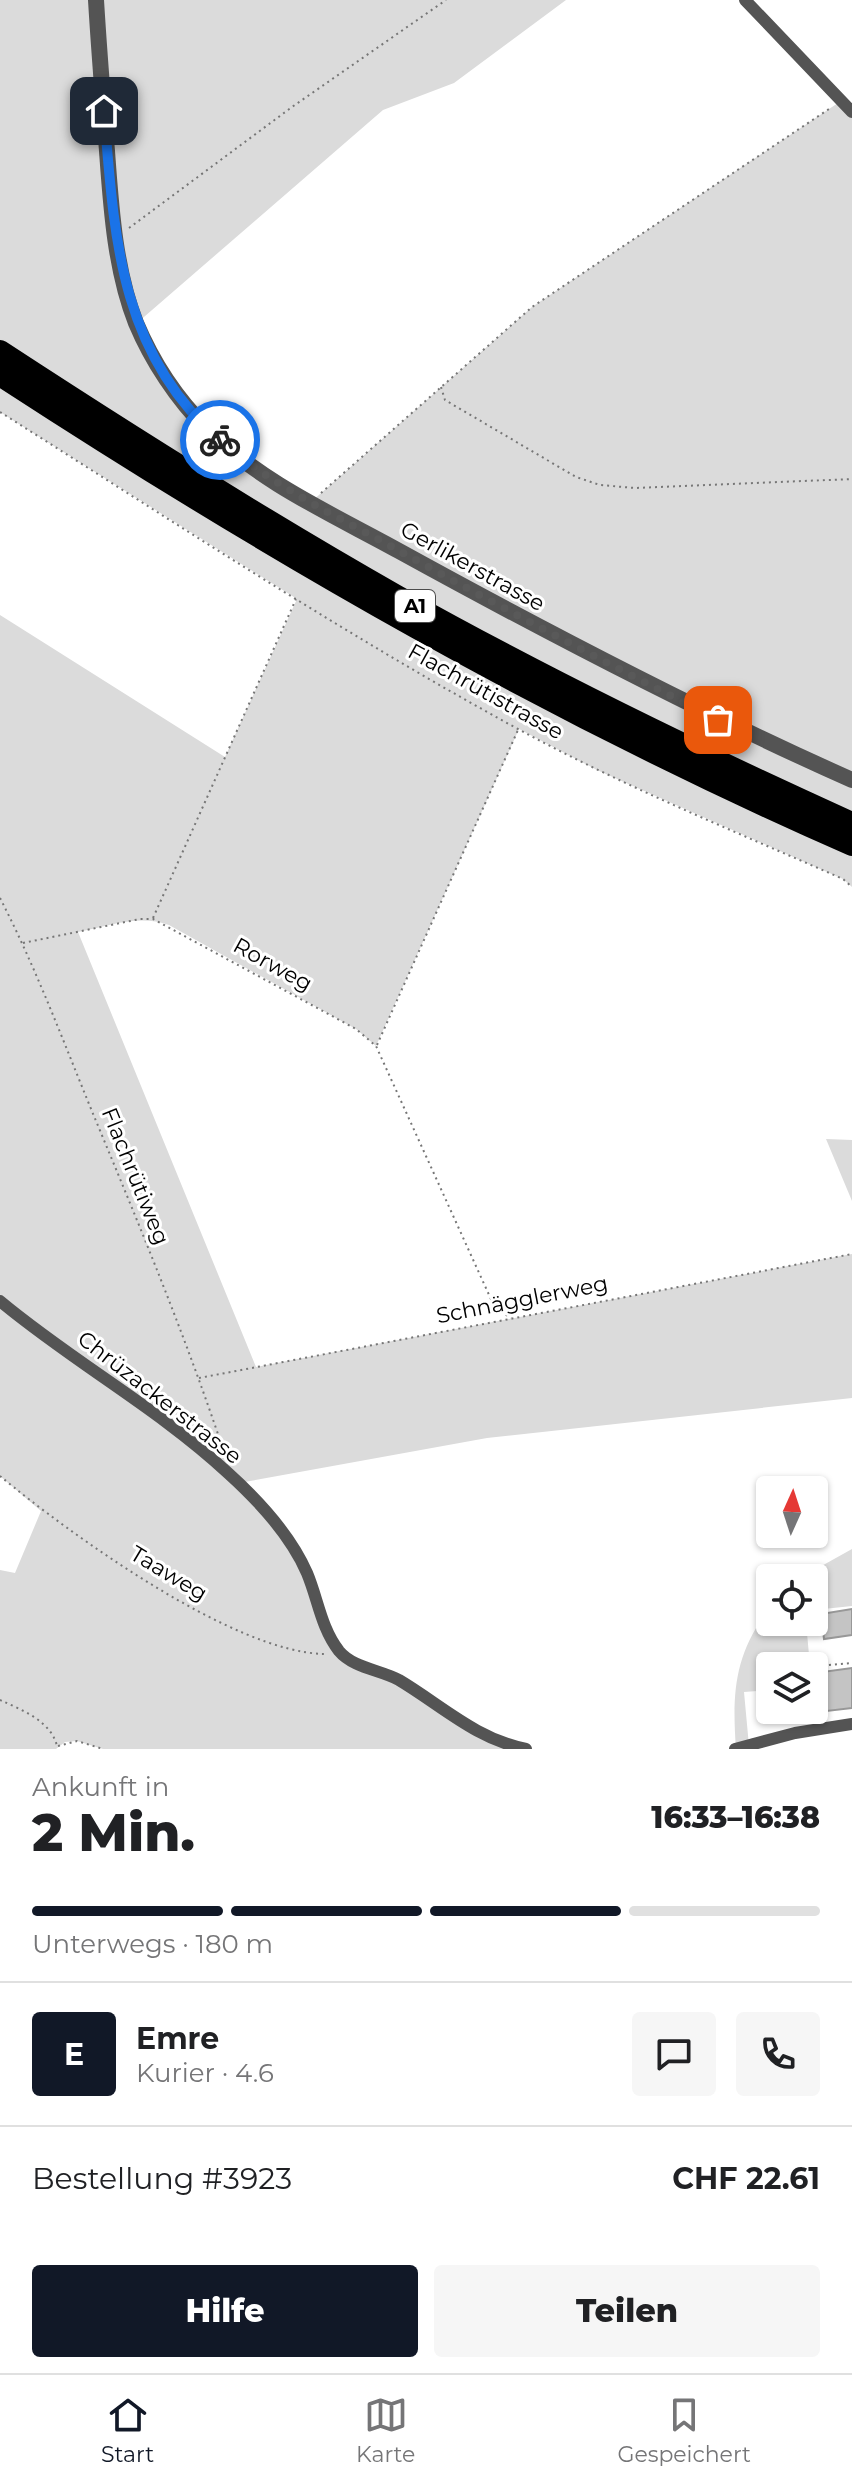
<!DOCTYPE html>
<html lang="de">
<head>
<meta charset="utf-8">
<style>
	body { margin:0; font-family:Montserrat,sans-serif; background:#f6f6f6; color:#202124; height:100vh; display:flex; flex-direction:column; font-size:30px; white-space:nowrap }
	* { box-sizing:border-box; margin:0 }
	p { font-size:26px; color:#757577 }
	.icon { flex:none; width:44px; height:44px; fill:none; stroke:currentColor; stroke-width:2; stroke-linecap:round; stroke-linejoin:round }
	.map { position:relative; height:1749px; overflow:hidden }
	.side { display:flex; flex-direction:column; background:#fff; flex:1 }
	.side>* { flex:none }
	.needle { width:52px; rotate:3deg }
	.tools { position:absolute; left:756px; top:1476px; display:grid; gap:16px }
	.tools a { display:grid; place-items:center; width:72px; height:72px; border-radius:8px; background:#fff; box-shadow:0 2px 6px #0004; font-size:40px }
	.pin { position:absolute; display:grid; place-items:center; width:68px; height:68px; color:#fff; margin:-34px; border-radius:16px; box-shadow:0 4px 12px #0006 }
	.courier { position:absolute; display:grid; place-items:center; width:80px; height:80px; margin:-40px; border:6px solid #1a73e8; border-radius:50%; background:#fff; color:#222; box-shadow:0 2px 10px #0007 }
	.summary em { font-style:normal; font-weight:800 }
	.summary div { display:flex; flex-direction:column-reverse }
	.summary { display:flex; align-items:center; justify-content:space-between; height:136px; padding:0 32px }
	h1 { font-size:52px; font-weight:800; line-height:60px }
	.bar { display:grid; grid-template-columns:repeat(4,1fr); gap:12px 8px; align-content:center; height:96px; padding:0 32px }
	.bar i { height:10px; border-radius:6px; background:#e0e0e0 }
	.bar .selected { background:#111827 }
	.bar p { grid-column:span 4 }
	.line { display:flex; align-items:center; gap:20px; padding:0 32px; border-top:2px solid #e0e0e0 }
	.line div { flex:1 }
	.round { display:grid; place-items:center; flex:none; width:84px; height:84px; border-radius:8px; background:#f6f6f6 }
	.cta { display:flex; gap:16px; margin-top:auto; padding:16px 32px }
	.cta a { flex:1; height:92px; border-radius:8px; background:#111827; color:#fff; font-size:32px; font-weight:800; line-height:92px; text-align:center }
	.cta a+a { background:#f6f6f6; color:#202124 }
	.tab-bar { display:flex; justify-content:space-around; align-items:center; height:112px; border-top:2px solid #e0e0e0; background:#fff; font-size:22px; color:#757577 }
	.tab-bar a { display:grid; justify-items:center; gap:4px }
	.tab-bar .selected { color:#111827 }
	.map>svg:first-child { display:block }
	.green { fill:#dbdbdb }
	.building { fill:#c4c4c4; stroke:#989898; stroke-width:2 }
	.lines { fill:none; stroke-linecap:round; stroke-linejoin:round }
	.motorway-casing { stroke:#dbdbdb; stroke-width:24 }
	.path { stroke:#767676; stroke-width:2; stroke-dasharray:2 4; stroke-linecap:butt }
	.minor { stroke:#545454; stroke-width:12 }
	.tertiary { stroke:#545454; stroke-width:16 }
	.motorway { stroke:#000; stroke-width:22 }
	.done { stroke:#595959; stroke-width:8; stroke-dasharray:0 14.4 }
	.route { stroke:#1a73e8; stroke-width:10 }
	.labels { text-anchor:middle; stroke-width:6; stroke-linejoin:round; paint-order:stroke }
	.shield { fill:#fff; stroke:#4c4c4c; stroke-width:2 }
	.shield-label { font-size:20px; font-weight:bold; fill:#000 }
	.street-label { font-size:22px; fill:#000; stroke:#fff }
</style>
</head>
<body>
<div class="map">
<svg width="852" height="1749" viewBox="0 0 852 1749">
	<rect width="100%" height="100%" fill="#fff"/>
	<path class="green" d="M0 0H566L454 83 383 110 137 323 206 428 311 502 532 307 841 101 852 112V887L843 879 597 770 519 729 376 1046 356 1029 169 925C139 914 109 926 78 932L256 1367 852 1254V1398L487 1438 239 1483 273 1519 342 1654 521 1749H103L77 1741 65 1742 56 1749H0V1570L15 1573 41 1511 0 1476V615L225 757 297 599 0 412Z
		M826 1139 852 1140V1201Z
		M852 1549V1606L814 1610V1578H800Z
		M770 1608V1622H806L810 1666H770V1690L744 1692 749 1746 736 1749C732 1694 734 1653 770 1608Z"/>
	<path class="building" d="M852 1609V1635L824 1639 821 1614Z
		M852 1668V1708L827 1711 822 1672Z"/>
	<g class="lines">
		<defs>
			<path id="motorway" d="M0 351C130 436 261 519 397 596 545 679 697 753 852 823
				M0 375C273 553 553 714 852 845"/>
		</defs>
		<use href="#motorway" class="motorway-casing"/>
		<path class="path" d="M129 228 292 107 446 0
			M441 387 445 400 576 477 600 485 635 488 852 479
			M0 412C171 520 340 632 518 729 623 786 734 831 843 879L852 887
			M321 493 532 307 832 107
			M0 898C37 970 65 1046 96 1121 141 1229 186 1338 223 1449
			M153 918 296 599
			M23 943 140 919H153L356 1029 376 1046 495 1308 511 1318
			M377 1045 518 730
			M199 1378 852 1254
			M0 1476C70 1534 234 1653 325 1654
			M817 1666 852 1663
			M0 1700C22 1710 51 1721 57 1746
			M58 1746 77 1741 103 1749"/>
		<path class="minor" d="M745 0 852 112
			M0 1301C73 1362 158 1408 228 1473 259 1501 290 1534 307 1573 318 1599 321 1628 339 1651 353 1668 381 1670 399 1680 441 1705 476 1739 526 1749
			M735 1749 795 1733 852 1724"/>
		<path class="tertiary" d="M96 0C99 50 103 100 107 151 111 207 115 270 136 323 152 361 177 399 206 428 259 482 334 515 399 551 548 633 697 711 852 780"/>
		<use href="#motorway" class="motorway"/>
	</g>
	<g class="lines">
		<path class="done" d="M220 440C271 485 336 516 396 549 502 608 610 665 718 720"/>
		<path class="route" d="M104 111C114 234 119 353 220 440"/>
	</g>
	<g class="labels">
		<rect class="shield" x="395" y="590" width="40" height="32" rx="6"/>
		<g class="shield-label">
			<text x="415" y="613">A1</text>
		</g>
		<g class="street-label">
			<text transform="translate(473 566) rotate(29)" y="8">Gerlikerstrasse</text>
			<text transform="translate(486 691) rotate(29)" y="8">Flachrütistrasse</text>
			<text transform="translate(273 964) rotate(29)" y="8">Rorweg</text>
			<text transform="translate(136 1176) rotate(68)" y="8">Flachrütiweg</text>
			<text transform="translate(522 1299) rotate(-11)" y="8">Schnägglerweg</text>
			<text transform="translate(160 1397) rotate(38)" y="8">Chrüzackerstrasse</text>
			<text transform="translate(169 1573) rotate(31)" y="8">Taaweg</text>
		</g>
	</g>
</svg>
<div class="tools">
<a><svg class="needle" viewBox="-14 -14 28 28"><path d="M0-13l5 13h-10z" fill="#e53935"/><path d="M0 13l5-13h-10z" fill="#757577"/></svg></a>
<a><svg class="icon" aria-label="locate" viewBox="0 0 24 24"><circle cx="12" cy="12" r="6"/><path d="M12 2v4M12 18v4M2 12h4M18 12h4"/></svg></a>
<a><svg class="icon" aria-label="layers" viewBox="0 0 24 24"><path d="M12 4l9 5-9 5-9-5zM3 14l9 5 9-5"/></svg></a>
</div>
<div class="pin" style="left:718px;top:720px;background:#ea580c"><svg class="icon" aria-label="bag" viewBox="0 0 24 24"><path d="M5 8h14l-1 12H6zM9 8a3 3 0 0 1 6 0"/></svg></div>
<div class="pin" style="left:104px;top:111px;background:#1f2937"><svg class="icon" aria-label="home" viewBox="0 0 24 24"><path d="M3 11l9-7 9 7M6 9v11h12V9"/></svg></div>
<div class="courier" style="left:220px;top:440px"><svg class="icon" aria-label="bike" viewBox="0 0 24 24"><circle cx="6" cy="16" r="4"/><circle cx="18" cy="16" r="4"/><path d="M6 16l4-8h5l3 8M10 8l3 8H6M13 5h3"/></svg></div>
</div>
<section class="side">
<div class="summary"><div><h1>2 Min.</h1><p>Ankunft in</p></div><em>16:33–16:38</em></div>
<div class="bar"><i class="selected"></i><i class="selected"></i><i class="selected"></i><i></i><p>Unterwegs · 180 m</p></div>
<div class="line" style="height:144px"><b class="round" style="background:#111827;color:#fff">E</b><div><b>Emre</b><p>Kurier · 4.6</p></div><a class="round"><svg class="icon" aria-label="chat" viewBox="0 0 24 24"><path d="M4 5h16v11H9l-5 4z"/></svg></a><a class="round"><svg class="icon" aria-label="phone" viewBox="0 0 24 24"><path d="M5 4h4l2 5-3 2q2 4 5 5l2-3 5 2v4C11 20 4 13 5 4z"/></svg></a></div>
<div class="line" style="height:104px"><div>Bestellung #3923</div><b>CHF 22.61</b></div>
<div class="cta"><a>Hilfe</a><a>Teilen</a></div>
</section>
<nav class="tab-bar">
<a class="selected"><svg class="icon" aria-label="home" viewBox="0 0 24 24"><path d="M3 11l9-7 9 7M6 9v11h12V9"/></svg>Start</a>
<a><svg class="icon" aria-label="map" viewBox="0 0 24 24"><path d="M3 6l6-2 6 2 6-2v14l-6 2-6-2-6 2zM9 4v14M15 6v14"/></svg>Karte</a>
<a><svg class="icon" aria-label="saved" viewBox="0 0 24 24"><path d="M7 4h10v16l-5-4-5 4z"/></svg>Gespeichert</a>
</nav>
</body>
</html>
